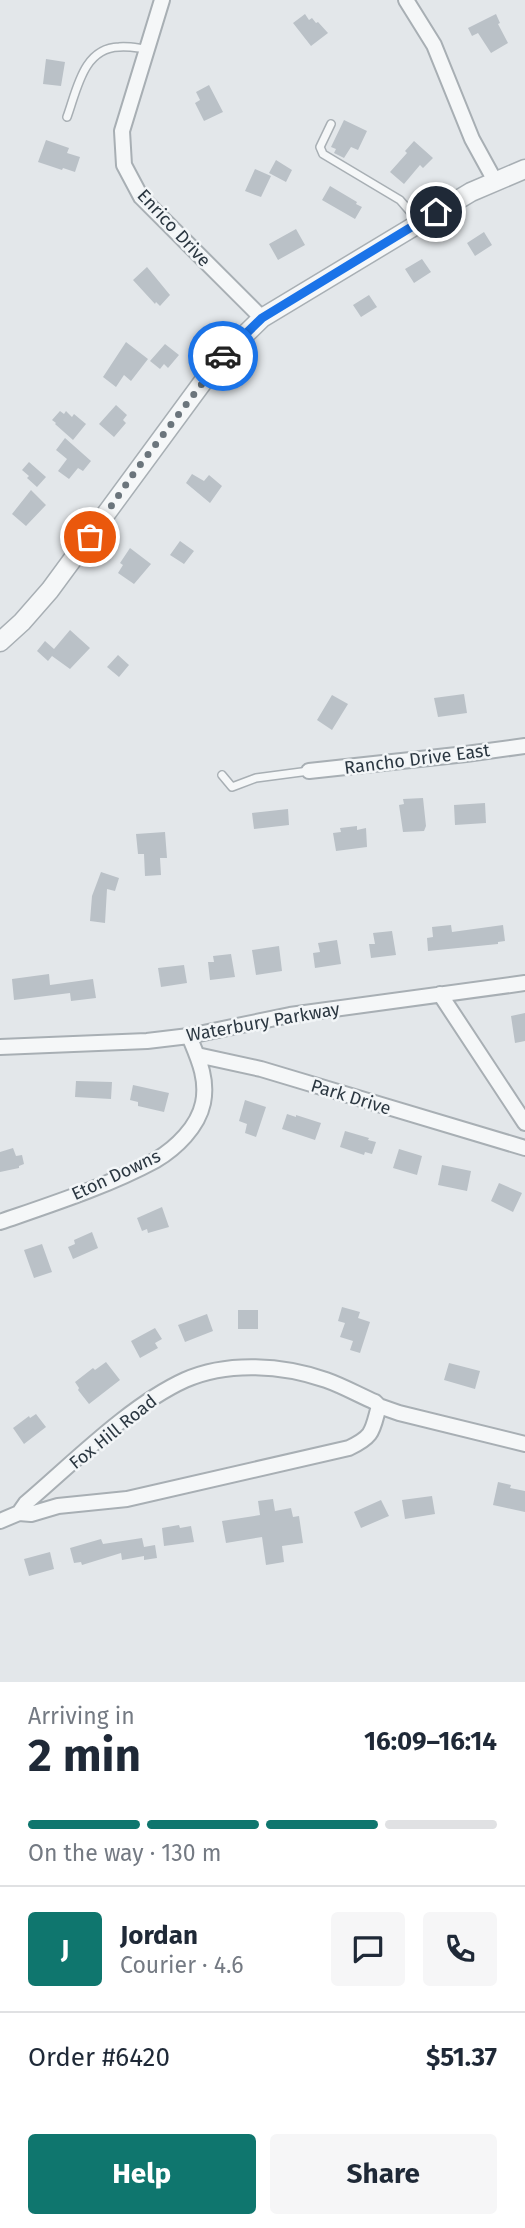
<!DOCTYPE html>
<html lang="en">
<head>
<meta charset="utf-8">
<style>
	body { margin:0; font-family:"Fira Sans",sans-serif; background:#f6f6f7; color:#1f2937; height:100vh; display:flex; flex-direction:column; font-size:26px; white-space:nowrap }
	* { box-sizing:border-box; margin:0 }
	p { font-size:23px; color:#747a83 }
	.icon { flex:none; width:38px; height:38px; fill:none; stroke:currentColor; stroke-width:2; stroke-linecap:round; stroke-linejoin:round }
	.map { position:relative; height:1682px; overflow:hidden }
	.sheet { display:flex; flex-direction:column; background:#fff; flex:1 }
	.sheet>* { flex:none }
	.pin { position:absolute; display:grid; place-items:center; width:60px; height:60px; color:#fff; margin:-30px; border:4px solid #fff; border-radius:50%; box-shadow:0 2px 7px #0007 }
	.courier { position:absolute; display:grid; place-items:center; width:70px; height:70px; margin:-35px; border:5px solid #1a73e8; border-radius:50%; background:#fff; color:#222; box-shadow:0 2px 9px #0007 }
	.headline em { font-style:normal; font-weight:700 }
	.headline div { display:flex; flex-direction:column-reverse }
	.headline { display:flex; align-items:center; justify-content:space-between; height:119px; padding:0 28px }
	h1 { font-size:46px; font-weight:700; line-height:52px }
	.bar { display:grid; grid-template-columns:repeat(4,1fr); gap:10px 7px; align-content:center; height:84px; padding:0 28px }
	.bar i { height:9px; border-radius:5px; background:#e0e1e3 }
	.bar .selected { background:#0f766e }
	.bar p { grid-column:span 4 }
	.line { display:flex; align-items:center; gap:18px; padding:0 28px; border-top:2px solid #e0e1e3 }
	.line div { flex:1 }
	.round { display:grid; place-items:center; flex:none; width:74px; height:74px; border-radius:7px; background:#f6f6f7 }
	.primary-button { display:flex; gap:14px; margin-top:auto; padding:14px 28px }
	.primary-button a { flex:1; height:80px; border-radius:7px; background:#0f766e; color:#fff; font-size:28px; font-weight:700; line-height:80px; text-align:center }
	.primary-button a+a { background:#f6f6f7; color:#1f2937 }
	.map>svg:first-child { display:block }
	.building { fill:#bac1c7 }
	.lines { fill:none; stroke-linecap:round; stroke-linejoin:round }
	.service-casing { stroke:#a8afb4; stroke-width:10 }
	.minor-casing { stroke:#a8afb4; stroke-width:18 }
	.tertiary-casing { stroke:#a8afb4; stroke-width:21 }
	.service { stroke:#f5f7f8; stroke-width:7 }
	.minor { stroke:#f5f7f8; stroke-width:14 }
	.tertiary { stroke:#f5f7f8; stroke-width:18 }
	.done { stroke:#6b757c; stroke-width:7; stroke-dasharray:0 12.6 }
	.route { stroke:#1a73e8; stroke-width:9 }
	.labels { text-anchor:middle; stroke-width:5; stroke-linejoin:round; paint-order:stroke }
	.street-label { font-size:18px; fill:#2b3741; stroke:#f2f5f7 }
</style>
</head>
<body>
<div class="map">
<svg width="525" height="1682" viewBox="0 0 525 1682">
	<rect width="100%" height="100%" fill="#e3e7ea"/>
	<path class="building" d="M305 14 309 20 312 18 316 23 318 22 328 33 311 46 293 23Z
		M496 14 500 23 498 24 508 43 491 53 478 33 472 36 468 28Z
		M46 59 65 62 61 86 43 84Z
		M209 85 223 112 204 121 195 103 200 100 196 92Z
		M344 120 367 131 358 150 351 147 344 158 334 153 336 149 331 147Z
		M46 140 69 148 67 153 80 157 75 172 63 168 62 170 38 162Z
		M414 141 433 158 423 168 420 165 404 184 390 172 407 153 405 151Z
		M276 160 292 170 286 182 269 173Z
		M255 169 271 176 261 197 245 191Z
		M330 186 357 202 356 204 362 207 355 219 322 200Z
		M296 229 305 245 278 260 269 244Z
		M484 232 492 245 475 256 467 243Z
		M422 259 431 272 414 283 405 269Z
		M147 267 170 295 160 306 156 302 155 304 133 280Z
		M369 295 377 307 361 317 353 305Z
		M126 342 148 359 131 381 124 375 116 387 103 377Z
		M165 344 179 355 168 368 164 364 160 369 150 361Z
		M116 405 127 415 123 420 126 423 114 437 99 424Z
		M60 411 64 414 66 411 72 417 74 414 86 424 73 440 55 424 56 423 52 420Z
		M65 438 91 461 83 471 78 468 69 479 58 471 67 459 56 450Z
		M29 462 46 477 37 487 27 478 29 476 22 470Z
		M192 474 204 481 209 475 222 486 210 503 186 483Z
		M31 490 46 505 26 526 12 514Z
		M180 541 194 551 184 564 170 555Z
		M130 548 151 564 134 584 118 573 123 565 120 563Z
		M70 630 90 648 70 669 52 656 48 661 37 651 45 641 54 649Z
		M118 655 129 665 119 677 107 667Z
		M464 694 467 713 438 717 434 698Z
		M332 695 348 704 332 730 317 720Z
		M423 798 426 826 424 831 403 832 399 805 404 804 403 799Z
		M485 803 486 823 455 825 454 805Z
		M288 809 289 825 254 829 252 813Z
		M357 826V830L366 828 367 847 336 851 333 833 341 832 340 828Z
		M165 832 167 858H160L161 875 145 876 144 854H138L136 834Z
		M101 872 119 878 115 891 107 889 105 923 90 921 92 896Z
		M451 925 452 932 503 925 505 941 498 942V944L428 951 427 938 433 937 432 927Z
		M392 931 396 955 371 958 369 944H375L373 933Z
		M337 940 341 964 315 968 313 953 320 952 318 943Z
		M279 946 282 971 256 975 252 950Z
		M231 954 235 977 210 980 208 962H214L213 956Z
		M184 965 187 983 161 987 158 968Z
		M49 974 50 985 93 979 96 998 71 1001 70 993 14 1000 12 979Z
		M525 1013V1041L515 1043 511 1016Z
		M76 1081 112 1082 111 1099 75 1097Z
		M133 1085 169 1093 164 1112 138 1106V1102L130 1100Z
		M245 1100 266 1107 256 1137 245 1133 247 1124 239 1121Z
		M287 1114 296 1117V1115L321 1123 315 1140 282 1129Z
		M345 1131 369 1138 368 1140 376 1142 372 1154 365 1152 364 1155 340 1147Z
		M13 1148 16 1156 22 1155 24 1164 19 1166V1168L0 1172V1152Z
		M399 1149 422 1156 417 1175 393 1168Z
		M442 1165 471 1171 467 1191 438 1185Z
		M499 1183 522 1193 513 1212 491 1201Z
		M162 1207 169 1227 148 1233 147 1229 142 1231 137 1218Z
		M92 1232 98 1248 73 1259 68 1247 75 1244 74 1240Z
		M42 1244 52 1272 34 1278 24 1250Z
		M342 1307 360 1312 358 1318 370 1322 360 1353 350 1350 353 1341 340 1337 345 1323 338 1321Z
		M238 1310H258V1329H238Z
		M207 1314 213 1331 185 1342 178 1325Z
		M155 1328 162 1339 155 1343 158 1348 140 1358 131 1341Z
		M106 1362 120 1380 89 1404 78 1390 79 1388 75 1382 93 1368 95 1370Z
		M449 1363 480 1371 475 1389 444 1380Z
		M36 1414 46 1427 24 1444 13 1428 29 1416 30 1418Z
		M498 1482 511 1485 510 1488 525 1491V1512L493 1505Z
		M432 1496 435 1514 405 1519 402 1500Z
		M273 1499 275 1511 291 1508 293 1517 299 1516 303 1543 282 1546 284 1562 266 1565 262 1537 226 1543 222 1521 260 1515 258 1501Z
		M381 1500 389 1516 361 1528 354 1512Z
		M179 1525 180 1528 191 1526 194 1542 164 1546 162 1528Z
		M142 1538 144 1547 155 1545 157 1558 144 1560V1556L122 1560 121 1553 82 1565 81 1562 74 1563 70 1548 101 1539 103 1544Z
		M50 1552 54 1569 29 1576 24 1559Z"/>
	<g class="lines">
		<defs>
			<path id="service" d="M67 117C77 90 83 48 119 47 128 46 137 48 146 49
				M331 124 320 147 323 154 400 200 419 222
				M222 775 232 787 256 778 309 771"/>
			<path id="minor" d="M162 0 122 131 124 165 141 197 262 318
				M406 0 434 45 472 139 495 181
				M309 771 466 754 525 746
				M440 994 525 1123
				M0 1047 147 1041 189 1036 290 1015 525 983
				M197 1055 261 1069 525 1148
				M0 1222C52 1204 108 1186 156 1160 176 1148 198 1127 203 1103 208 1078 198 1058 189 1036
				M19 1513 26 1503C73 1463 130 1405 185 1380 228 1361 283 1365 326 1380 343 1386 359 1395 375 1402L379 1406 399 1413 525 1444
				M0 1521 19 1513 31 1514 58 1506 127 1499 349 1448C374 1436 372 1431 379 1406"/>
			<path id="tertiary" d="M0 642 22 622 50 590 219 360 262 318 471 192 525 169"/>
		</defs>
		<use href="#service" class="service-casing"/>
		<use href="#minor" class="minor-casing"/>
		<use href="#tertiary" class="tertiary-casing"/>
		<use href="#service" class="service"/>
		<use href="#minor" class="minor"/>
		<use href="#tertiary" class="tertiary"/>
	</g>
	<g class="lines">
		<path class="done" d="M90 537 134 473 223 356"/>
		<path class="route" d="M223 356 262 318 436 212"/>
	</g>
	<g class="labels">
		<g class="street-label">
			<text transform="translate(174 228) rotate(47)" y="6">Enrico Drive</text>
			<text transform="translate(417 759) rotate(-7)" y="6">Rancho Drive East</text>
			<text transform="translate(263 1022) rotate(-10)" y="6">Waterbury Parkway</text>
			<text transform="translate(351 1097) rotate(17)" y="6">Park Drive</text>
			<text transform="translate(116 1175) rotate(-25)" y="6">Eton Downs</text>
			<text transform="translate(113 1432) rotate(-39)" y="6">Fox Hill Road</text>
		</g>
	</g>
</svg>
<div class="pin" style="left:90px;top:537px;background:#ea580c"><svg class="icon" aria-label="bag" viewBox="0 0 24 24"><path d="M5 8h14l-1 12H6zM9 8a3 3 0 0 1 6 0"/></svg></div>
<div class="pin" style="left:436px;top:212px;background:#1f2937"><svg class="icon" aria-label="home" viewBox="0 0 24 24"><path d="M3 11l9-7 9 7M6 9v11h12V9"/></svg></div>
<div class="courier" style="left:223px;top:356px"><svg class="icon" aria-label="car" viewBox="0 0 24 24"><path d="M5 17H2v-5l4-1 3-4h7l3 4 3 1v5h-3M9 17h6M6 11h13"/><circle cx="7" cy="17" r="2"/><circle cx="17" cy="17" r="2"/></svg></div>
</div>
<section class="sheet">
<div class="headline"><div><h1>2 min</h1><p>Arriving in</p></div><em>16:09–16:14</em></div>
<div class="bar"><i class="selected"></i><i class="selected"></i><i class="selected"></i><i></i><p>On the way · 130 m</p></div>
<div class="line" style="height:126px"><b class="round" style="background:#0f766e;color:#fff">J</b><div><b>Jordan</b><p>Courier · 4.6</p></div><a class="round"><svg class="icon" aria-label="chat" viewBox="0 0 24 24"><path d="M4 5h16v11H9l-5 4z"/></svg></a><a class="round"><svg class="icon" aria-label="phone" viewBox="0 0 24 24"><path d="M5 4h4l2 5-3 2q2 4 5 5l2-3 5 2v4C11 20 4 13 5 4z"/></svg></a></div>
<div class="line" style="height:91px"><div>Order #6420</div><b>$51.37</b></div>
<div class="primary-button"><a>Help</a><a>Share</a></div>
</section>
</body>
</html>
